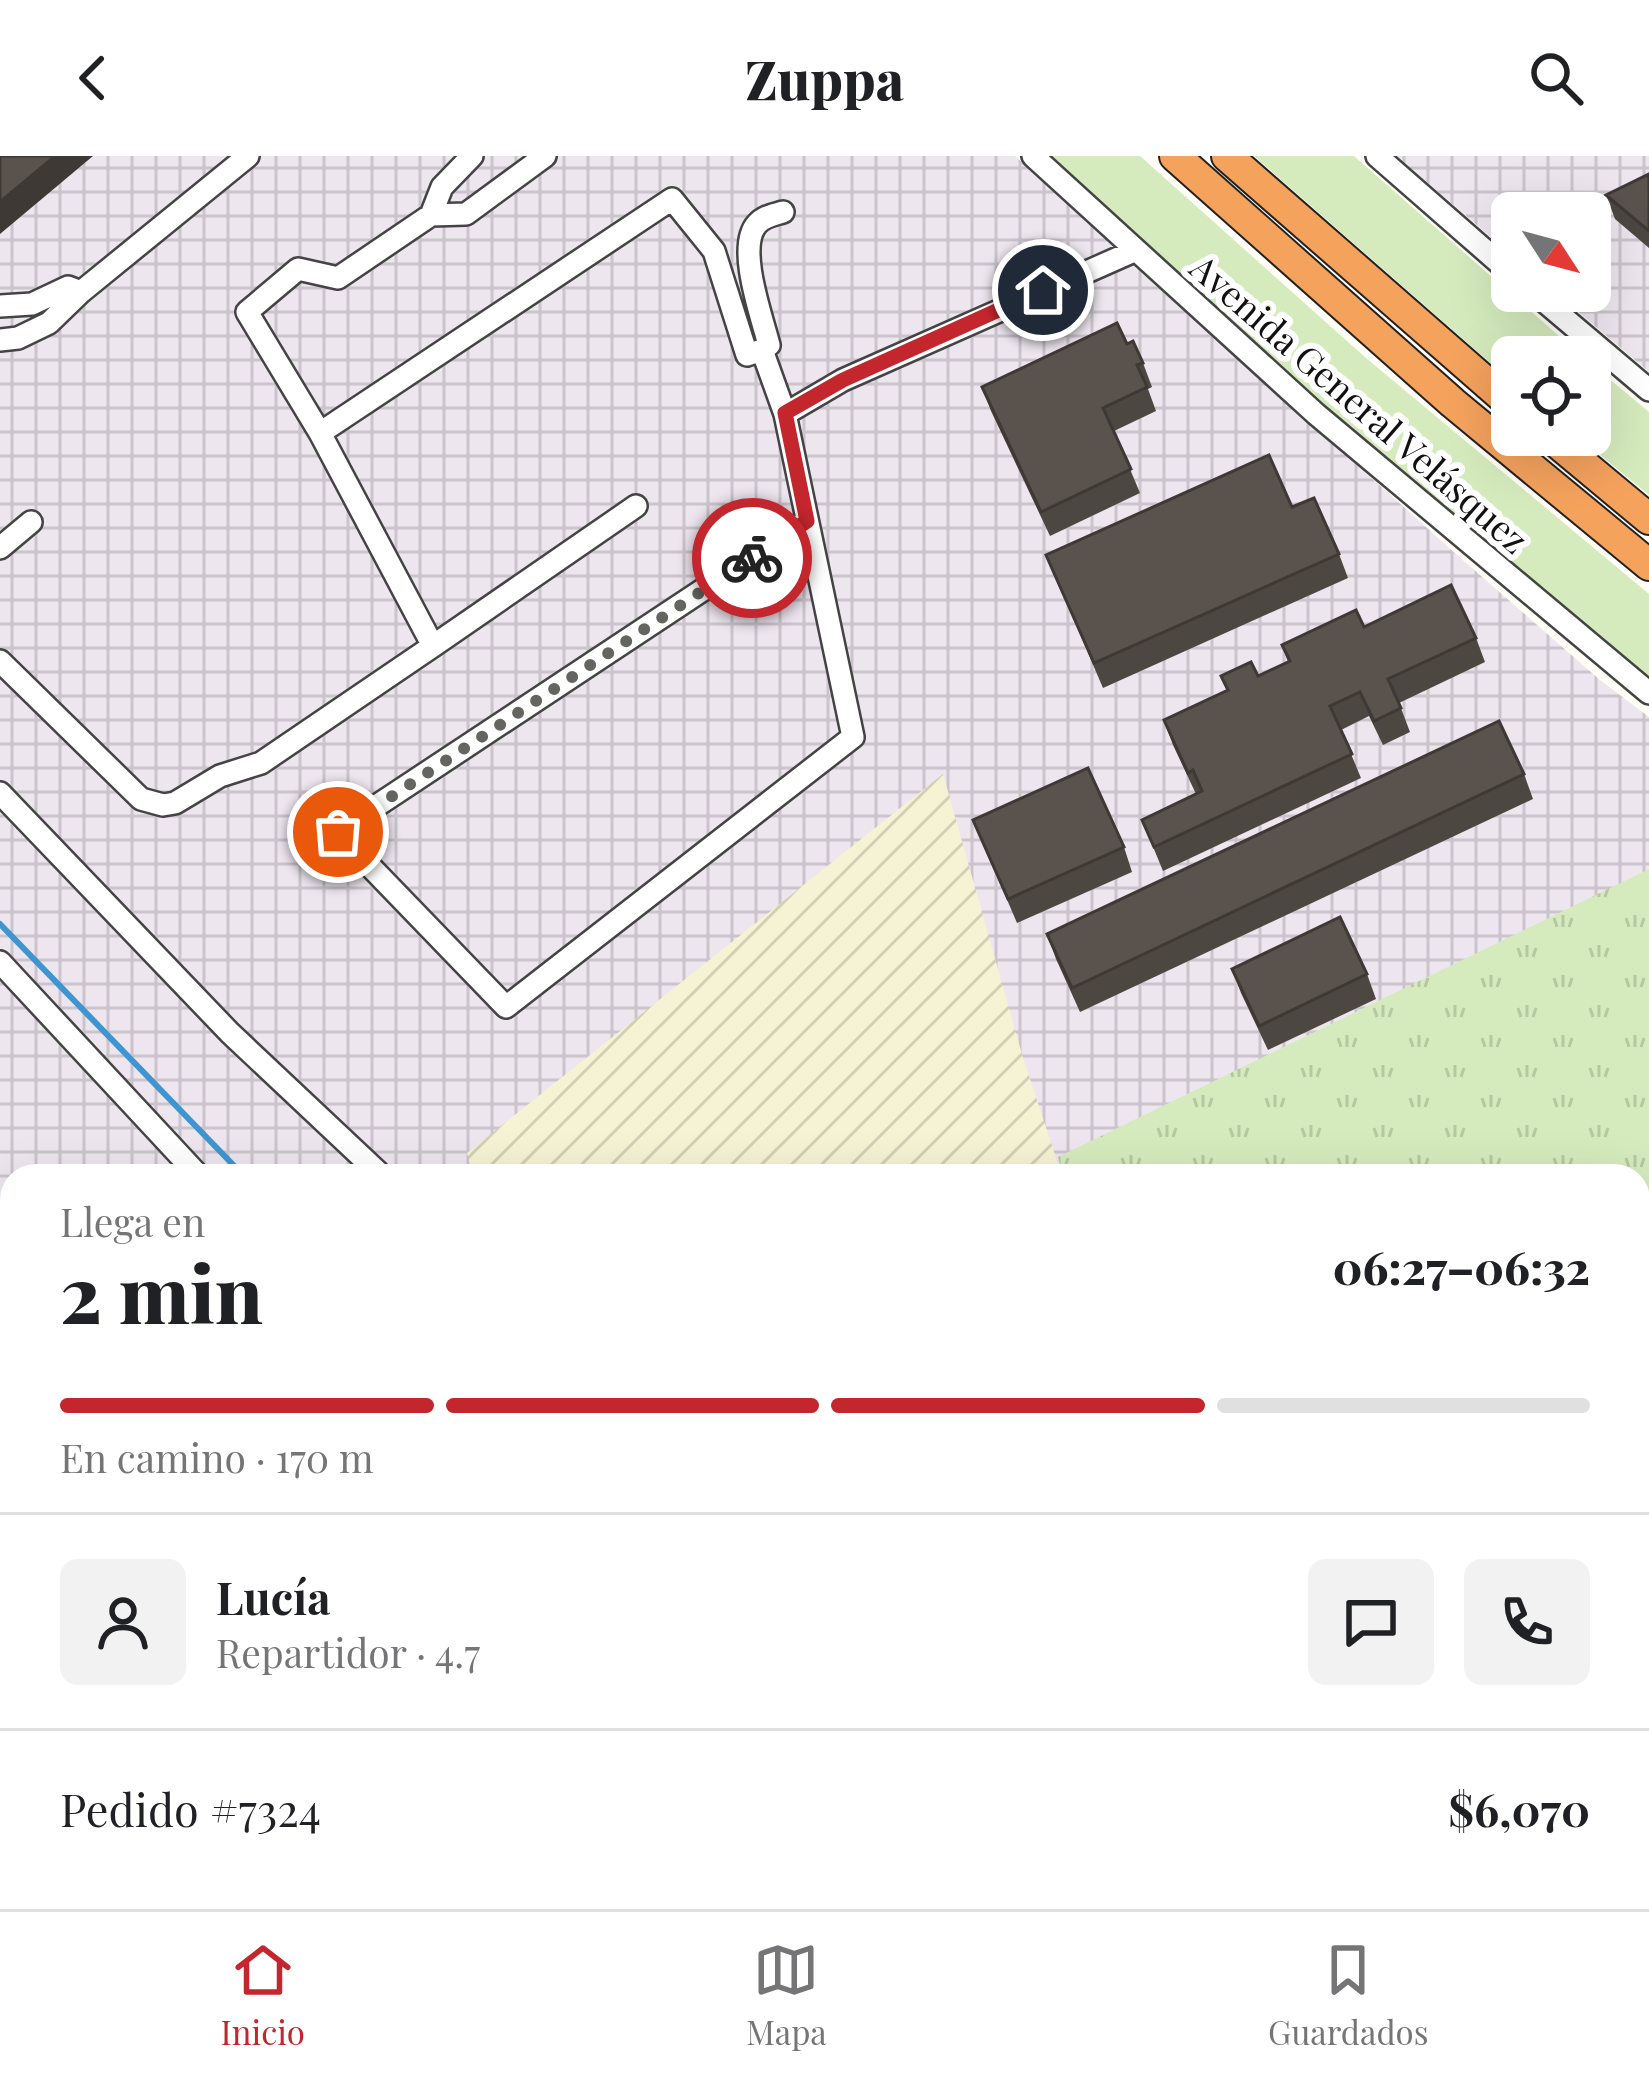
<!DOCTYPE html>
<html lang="es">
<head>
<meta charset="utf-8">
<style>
	body { margin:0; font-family:"Playfair Display",serif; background:#f2f2f2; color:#202124; height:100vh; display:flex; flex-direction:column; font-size:45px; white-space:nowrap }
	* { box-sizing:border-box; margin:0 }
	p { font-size:39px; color:#757577 }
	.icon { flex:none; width:66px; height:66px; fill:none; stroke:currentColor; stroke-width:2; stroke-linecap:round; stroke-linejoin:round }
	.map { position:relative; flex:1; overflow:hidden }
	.drawer { position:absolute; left:0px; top:1008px; width:1650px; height:747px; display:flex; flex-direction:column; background:#fff; border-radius:36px 36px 0 0; box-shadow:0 12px 48px #0002 }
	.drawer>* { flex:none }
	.needle { width:78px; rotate:126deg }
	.tools { position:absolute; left:1491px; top:36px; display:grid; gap:24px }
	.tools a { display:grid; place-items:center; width:120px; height:120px; border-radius:18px; background:#fff; box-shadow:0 12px 48px #0002; font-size:60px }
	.pin { position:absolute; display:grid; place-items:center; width:102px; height:102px; color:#fff; margin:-51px; border:6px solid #fff; border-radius:50%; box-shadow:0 3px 12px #0007 }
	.courier { position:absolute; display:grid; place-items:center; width:120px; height:120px; margin:-60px; border:9px solid #c4262e; border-radius:50%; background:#fff; color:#222; box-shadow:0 3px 15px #0007 }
	.headline em { font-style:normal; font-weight:800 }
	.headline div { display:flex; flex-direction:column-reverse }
	.headline { display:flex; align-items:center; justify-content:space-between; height:204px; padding:0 60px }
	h1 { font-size:78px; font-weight:800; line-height:90px }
	.bar { display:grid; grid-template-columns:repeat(4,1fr); gap:18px 12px; align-content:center; height:144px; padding:0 60px }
	.bar i { height:15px; border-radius:9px; background:#e0e0e0 }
	.bar .current { background:#c4262e }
	.bar p { grid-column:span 4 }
	.line { display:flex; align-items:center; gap:30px; padding:0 60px; border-top:3px solid #e0e0e0 }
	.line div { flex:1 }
	.round { display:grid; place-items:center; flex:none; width:126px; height:126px; border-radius:18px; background:#f2f2f2 }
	header { display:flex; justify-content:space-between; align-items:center; height:156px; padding:0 60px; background:#fff; font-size:54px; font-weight:800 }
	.menu { display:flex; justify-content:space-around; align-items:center; height:168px; border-top:3px solid #e0e0e0; background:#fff; font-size:33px; color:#757577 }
	.menu a { display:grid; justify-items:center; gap:6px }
	.menu .current { color:#c4262e }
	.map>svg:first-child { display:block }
	.industrial { fill:url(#industrial-grid); fill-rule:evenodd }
	.farmland { fill:url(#farmland-furrows) }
	.grass { fill:url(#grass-tufts) }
	.park { fill:#d5ebbd }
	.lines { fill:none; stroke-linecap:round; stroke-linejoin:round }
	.stream { stroke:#3f96cf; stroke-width:6 }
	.minor-casing { stroke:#444; stroke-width:26 }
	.highway-casing { stroke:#222; stroke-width:34 }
	.minor { stroke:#fff; stroke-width:21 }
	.highway { stroke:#f5a25d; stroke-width:30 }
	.wall { fill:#4d4742 }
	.shaded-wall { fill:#3f3936 }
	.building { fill:#5a524d; stroke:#3f3936; stroke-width:3 }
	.done { stroke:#646461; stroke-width:12; stroke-dasharray:0 21.6 }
	.route { stroke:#c4262e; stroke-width:15 }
	.labels { text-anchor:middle; stroke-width:12; stroke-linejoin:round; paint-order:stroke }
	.street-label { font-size:36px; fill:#111; stroke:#fff }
</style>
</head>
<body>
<header><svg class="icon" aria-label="back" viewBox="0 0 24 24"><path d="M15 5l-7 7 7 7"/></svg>Zuppa<svg class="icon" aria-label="search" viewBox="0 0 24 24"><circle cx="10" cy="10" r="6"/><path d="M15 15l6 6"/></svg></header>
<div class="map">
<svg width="1649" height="1753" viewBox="0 0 1649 1753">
	<defs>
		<pattern id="industrial-grid" width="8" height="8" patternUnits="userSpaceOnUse" patternTransform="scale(3)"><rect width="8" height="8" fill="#eee6ef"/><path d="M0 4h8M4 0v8" fill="none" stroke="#cbc4cc"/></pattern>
		<pattern id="farmland-furrows" width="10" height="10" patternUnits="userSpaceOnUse" patternTransform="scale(3)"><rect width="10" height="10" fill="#f6f3d4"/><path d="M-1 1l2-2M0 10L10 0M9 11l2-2" fill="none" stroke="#d2cfb5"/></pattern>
		<pattern id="grass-tufts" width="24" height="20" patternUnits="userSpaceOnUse" patternTransform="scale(3)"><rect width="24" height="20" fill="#d5ebbd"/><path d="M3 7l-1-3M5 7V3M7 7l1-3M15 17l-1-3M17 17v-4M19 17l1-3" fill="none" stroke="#b6c8a1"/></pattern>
	</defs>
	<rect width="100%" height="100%" fill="#fffdf5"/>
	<path class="industrial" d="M0 0H1015L1457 399 1600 524 1649 561V1753H0ZM12 1020H1638V1743H12Z
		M1396 0H1649V216L1554 135H1590V57H1512V99Z"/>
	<path class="farmland" d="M943 618 1023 902 1062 1020H473L467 997Z"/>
	<path class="grass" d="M1649 713V1255L1638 1260V1020H1063L1058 1001Z"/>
	<path class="park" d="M1048 0H1140L1366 202 1649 438V524L1336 264Z
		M1254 0H1354L1583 201H1512V226Z
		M1590 207 1649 256V339L1576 279H1590Z"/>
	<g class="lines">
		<path class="stream" d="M0 768 244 1020
			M936 1743 946 1753"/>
		<defs>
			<path id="minor" d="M1033 0 1316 258 1649 537
				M1377 0 1512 118
				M783 56C773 59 764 60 757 68 736 91 762 161 769 189L762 194 785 258
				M431 59 442 31 472 0
				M1532 135 1649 234
				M0 150 32 148 68 131 81 136
				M0 184 18 182 49 167 81 136 248 0
				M320 277 247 156 298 113 338 122 431 59 466 58 545 0
				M636 350 433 490 320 277 672 43 714 95 747 199 762 194
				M807 365 337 676 506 851 853 581 785 258 843 224 1134 95
				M0 392 31 366
				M0 505 141 643 163 649 175 647 220 620 261 607 433 490
				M0 637 230 877 382 1020
				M0 806 199 1020
				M1638 1492 1649 1487
				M0 1627 12 1641
				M96 1743 104 1753
				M381 1743 385 1753
				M262 1744 280 1746 289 1753"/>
			<path id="highway" d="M1175 0 1453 247 1649 409
				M1227 0 1512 249
				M1548 279 1649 363"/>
		</defs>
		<use href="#minor" class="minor-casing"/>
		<use href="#highway" class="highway-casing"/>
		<use href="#minor" class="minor"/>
		<use href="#highway" class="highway"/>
	</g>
	<path class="wall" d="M1649 18V92L1615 63 1606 39Z
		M1127 188 1143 207 1152 231 1148 233 1156 255 1114 275 1140 337 1050 380 991 255 982 231Z
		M1339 398 1348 422 1103 532 1046 399Z
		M1364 471 1476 482 1485 506 1399 547 1410 576 1383 589 1369 560 1341 574 1361 622 1163 715 1142 664 1196 638 1173 589 1164 564 1227 535 1221 520H1258L1288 506 1282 489Z
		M1524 618 1533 643 1080 856 1056 803 1047 778Z
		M973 664 1124 691 1132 716 1017 767Z
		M1232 813 1367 818 1376 843 1268 894 1241 837Z
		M1638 1705 1649 1728V1753H1578L1573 1743H1638Z"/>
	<path class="shaded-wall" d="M55 0H93L0 78V46Z"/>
	<path class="building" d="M0 0H55L0 46Z
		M1649 18V75L1606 39Z
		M1117 167 1127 188 1133 185 1143 207 1137 209 1147 231 1103 252 1131 313 1041 356 982 231Z
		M1269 299 1292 351 1314 342 1339 398 1094 507 1046 399Z
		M1451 429 1476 482 1388 523 1401 552 1374 565 1360 536 1330 550 1352 598 1154 691 1142 664 1202 635 1193 614 1188 617 1164 564 1228 534 1221 520 1251 506 1258 520 1290 505 1282 489 1356 454 1364 471Z
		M1499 565 1524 618 1072 832 1047 778Z
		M1088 612 1124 691 1008 743 973 664Z
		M1340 761 1367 818 1259 870 1232 813Z
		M1638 1705 1649 1728 1638 1733Z
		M1294 1743H1396L1400 1753H1274Z
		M1426 1743H1550L1555 1753H1431Z
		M1576 1743H1617L1596 1753H1581Z"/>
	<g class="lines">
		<path class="done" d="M338 676 752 402"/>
		<path class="route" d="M752 402 807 365 785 257 843 224 1043 134"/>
	</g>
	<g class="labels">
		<g class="street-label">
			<text transform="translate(1359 248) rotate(41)" y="13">Avenida General Velásquez</text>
		</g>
	</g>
</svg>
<div class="tools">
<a><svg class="needle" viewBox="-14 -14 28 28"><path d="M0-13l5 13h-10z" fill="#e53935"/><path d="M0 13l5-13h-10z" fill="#757577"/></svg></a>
<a><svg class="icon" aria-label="locate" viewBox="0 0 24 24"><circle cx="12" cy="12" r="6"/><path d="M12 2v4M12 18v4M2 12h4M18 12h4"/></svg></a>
</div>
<div class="pin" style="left:338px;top:676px;background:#ea580c"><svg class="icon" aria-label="bag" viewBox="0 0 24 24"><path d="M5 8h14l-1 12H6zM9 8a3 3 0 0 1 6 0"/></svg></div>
<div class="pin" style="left:1043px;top:134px;background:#1f2937"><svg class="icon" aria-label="home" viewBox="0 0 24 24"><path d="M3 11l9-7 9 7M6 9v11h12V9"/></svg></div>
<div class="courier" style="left:752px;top:402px"><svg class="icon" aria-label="bike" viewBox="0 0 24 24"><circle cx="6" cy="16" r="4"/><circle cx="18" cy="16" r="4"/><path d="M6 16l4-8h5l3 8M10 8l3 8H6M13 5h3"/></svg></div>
<section class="drawer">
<div class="headline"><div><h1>2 min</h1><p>Llega en</p></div><em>06:27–06:32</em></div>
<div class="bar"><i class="current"></i><i class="current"></i><i class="current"></i><i></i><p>En camino · 170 m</p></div>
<div class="line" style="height:216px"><a class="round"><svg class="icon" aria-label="person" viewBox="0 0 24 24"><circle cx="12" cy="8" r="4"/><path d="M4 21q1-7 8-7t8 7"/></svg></a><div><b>Lucía</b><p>Repartidor · 4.7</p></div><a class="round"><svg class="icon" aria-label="chat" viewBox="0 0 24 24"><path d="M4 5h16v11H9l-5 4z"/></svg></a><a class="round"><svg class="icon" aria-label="phone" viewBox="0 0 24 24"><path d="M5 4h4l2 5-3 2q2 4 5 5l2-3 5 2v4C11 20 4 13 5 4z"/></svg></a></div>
<div class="line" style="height:156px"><div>Pedido #7324</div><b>$6,070</b></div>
</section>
</div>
<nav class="menu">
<a class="current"><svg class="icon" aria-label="home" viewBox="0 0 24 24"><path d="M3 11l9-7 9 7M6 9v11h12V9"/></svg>Inicio</a>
<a><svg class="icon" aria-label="map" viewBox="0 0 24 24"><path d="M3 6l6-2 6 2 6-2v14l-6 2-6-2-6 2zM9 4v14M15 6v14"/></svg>Mapa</a>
<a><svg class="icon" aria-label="saved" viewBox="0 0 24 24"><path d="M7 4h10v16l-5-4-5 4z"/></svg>Guardados</a>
</nav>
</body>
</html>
